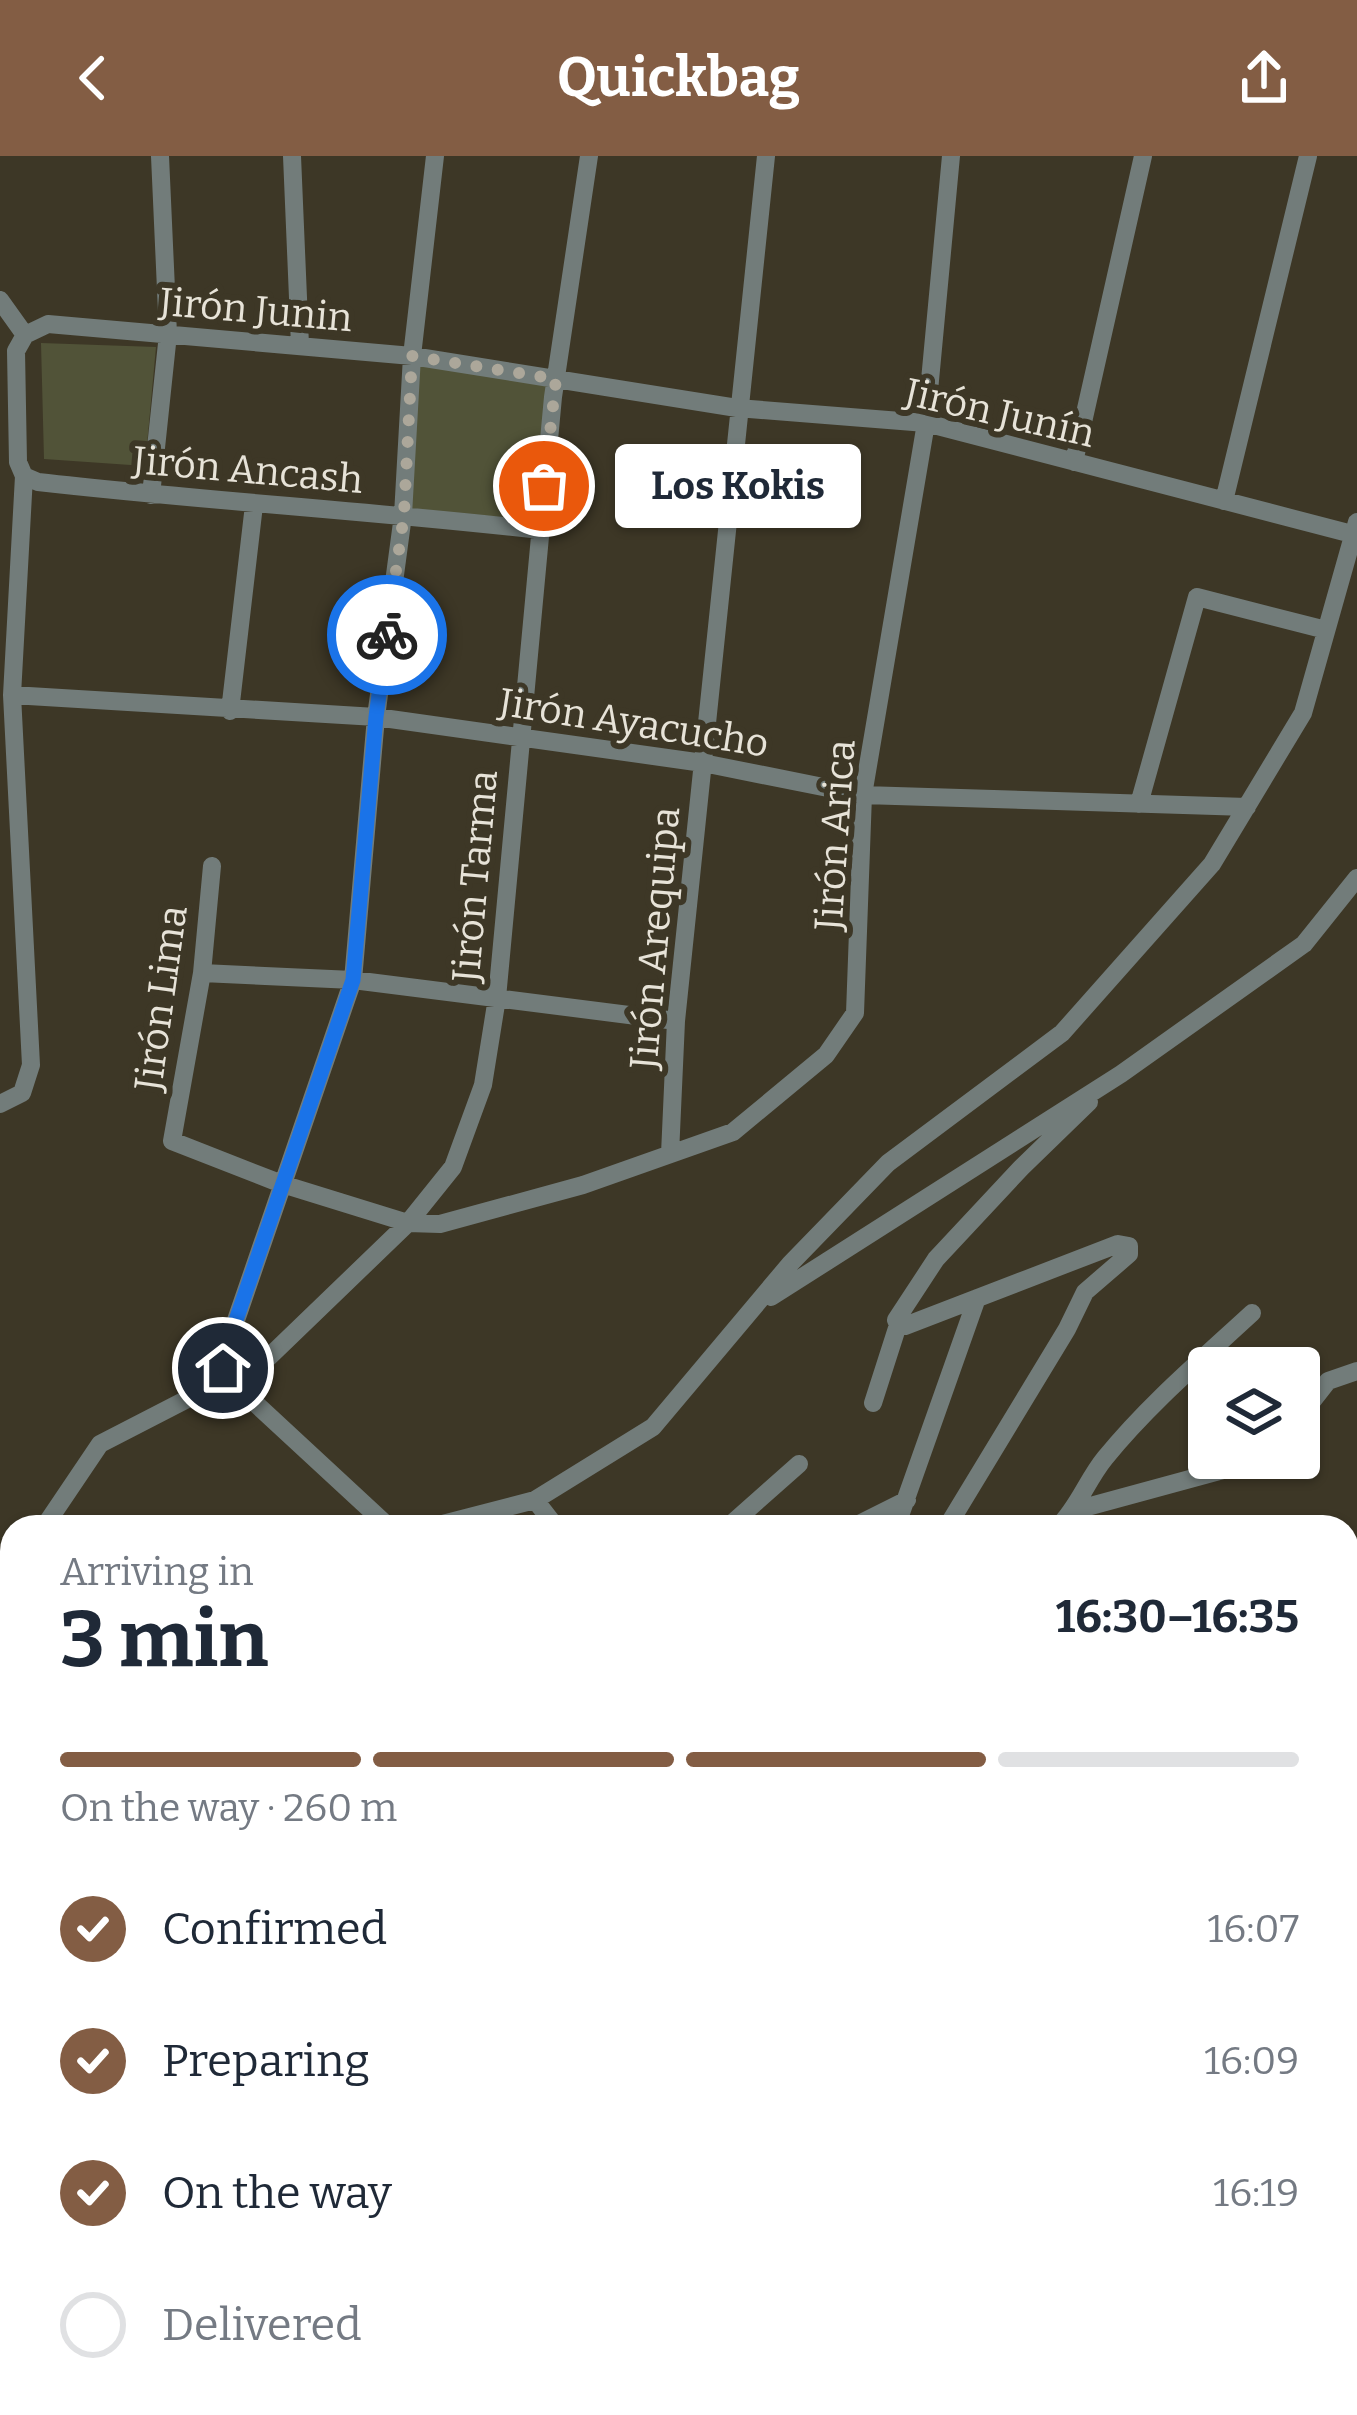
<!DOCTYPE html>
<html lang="en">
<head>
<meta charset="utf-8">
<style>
	body { margin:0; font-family:Bitter,serif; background:#f6f6f7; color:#1f2937; height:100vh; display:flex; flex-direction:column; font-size:45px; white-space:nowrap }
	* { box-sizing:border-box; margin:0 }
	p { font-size:39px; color:#747a83 }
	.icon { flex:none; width:66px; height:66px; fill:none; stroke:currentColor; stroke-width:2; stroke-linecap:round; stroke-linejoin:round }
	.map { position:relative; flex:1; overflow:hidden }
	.details { position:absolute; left:0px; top:1359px; width:1359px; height:900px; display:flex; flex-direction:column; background:#fff; border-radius:36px 36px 0 0; box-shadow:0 3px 9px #0004 }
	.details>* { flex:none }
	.controls { position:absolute; left:1188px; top:1191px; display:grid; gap:24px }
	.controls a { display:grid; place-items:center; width:132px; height:132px; border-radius:12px; background:#fff; box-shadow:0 3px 9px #0004; font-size:60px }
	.pin { position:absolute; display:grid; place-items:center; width:102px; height:102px; color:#fff; margin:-51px; border:6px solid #fff; border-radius:50%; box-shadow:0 3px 12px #0007 }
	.courier { position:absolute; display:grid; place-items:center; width:120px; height:120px; margin:-60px; border:9px solid #1a73e8; border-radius:50%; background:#fff; color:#222; box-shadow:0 3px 15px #0007 }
	.bubble { position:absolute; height:84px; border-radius:12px; background:#fff; box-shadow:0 3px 9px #0004; font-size:39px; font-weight:700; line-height:84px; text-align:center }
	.head em { font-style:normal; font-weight:700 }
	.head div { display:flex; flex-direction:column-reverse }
	.head { display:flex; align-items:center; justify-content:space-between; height:204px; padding:0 60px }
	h1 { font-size:78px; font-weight:700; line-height:90px }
	.bar { display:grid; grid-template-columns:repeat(4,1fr); gap:18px 12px; align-content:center; height:144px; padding:0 60px }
	.bar i { height:15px; border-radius:9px; background:#e0e1e3 }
	.bar .active { background:#835d44 }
	.bar p { grid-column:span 4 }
	ol { padding:0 60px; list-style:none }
	li { display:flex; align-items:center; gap:36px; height:132px }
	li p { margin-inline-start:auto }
	li .icon { padding:12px; border-radius:50%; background:#835d44; color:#fff; stroke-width:4 }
	li:last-child { color:#747a83 }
	li i { width:66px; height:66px; border:6px solid #e0e1e3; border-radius:50% }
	header { display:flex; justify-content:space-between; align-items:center; height:156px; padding:0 60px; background:#835d44; color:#fff; font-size:54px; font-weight:700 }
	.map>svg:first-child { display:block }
	.green { fill:#515338 }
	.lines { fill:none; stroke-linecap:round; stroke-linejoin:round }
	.river { stroke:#225761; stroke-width:36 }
	.minor { stroke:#727c7a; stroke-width:18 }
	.done { stroke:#aca79a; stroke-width:12; stroke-dasharray:0 21.6 }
	.route { stroke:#1a73e8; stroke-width:15 }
	.labels { text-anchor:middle; stroke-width:12; stroke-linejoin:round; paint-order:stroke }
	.street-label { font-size:39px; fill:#e7e3d8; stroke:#3d3726 }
</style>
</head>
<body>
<header><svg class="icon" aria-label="back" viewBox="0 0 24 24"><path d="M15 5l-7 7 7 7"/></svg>Quickbag<svg class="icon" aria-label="share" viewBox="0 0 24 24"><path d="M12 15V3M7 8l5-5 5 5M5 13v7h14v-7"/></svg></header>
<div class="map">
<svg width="1357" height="2259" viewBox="0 0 1357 2259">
	<rect width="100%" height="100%" fill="#3d3726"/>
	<path class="green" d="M41 187 156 191 145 310 44 303Z
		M412 200 556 222 540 374 403 359Z"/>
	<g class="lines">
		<path class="river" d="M1347 2063 1357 2060
			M1088 2259 1095 2247"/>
		<path class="minor" d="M292 0 300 189
			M0 144 25 179
			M25 179 48 168 412 200 737 252 926 267 1352 378
			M1074 306 1143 0
			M24 320 38 326C205 345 373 355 540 374
			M151 339 168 178 160 0
			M1224 345 1308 0
			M12 539 376 561 703 607 863 639 1247 651
			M230 555 254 349
			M1139 648 1197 441 1326 474
			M212 710 202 817 172 985 282 1028 408 1067 440 1068 583 1029 733 976 826 899 855 857 863 639 926 267 951 0
			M202 817 353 824 676 865
			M0 948 22 937 31 909 12 539 24 320 18 306 16 195 25 179
			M670 998 676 865 766 0
			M771 1141 1121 918 1304 788 1357 722
			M898 1169 905 1170 1118 1088 1129 1090V1098L1085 1136 1067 1173 947 1371
			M873 1247 898 1169 896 1164 936 1103 1021 1012 1089 946
			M1299 1262 1328 1225 1357 1215
			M535 1344 556 1371
			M1076 1354 1267 1302
			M44 1371 100 1288 269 1201 408 1067 453 1011 483 929 497 842 553 241 589 0
			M389 1371 229 1223 223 1202 353 824 376 561 403 359 412 200 435 0
			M431 1371 535 1344 653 1271 790 1108 888 1007 1062 877 1212 708 1303 557 1357 366
			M728 1371 799 1308
			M853 1371 907 1344
			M896 1371 977 1142
			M1058 1371C1079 1350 1087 1324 1105 1302 1148 1249 1202 1203 1252 1157
			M0 1505 12 1468
			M1347 1640 1357 1633
			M1347 1659 1357 1677
			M1347 1871 1357 1865
			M475 2247 476 2259
			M592 2247 595 2259
			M722 2247 726 2259
			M384 2259 396 2247
			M749 2259 773 2247"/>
	</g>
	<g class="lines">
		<path class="done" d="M387 479 404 358 412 200 556 223 544 330"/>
		<path class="route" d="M223 1212V1202L353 824 376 561 387 479"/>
	</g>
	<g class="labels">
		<g class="street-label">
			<text transform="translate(256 153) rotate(5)" y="14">Jirón Junin</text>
			<text transform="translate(1000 256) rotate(13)" y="14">Jirón Junín</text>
			<text transform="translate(248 313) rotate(5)" y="14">Jirón Ancash</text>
			<text transform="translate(634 566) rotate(9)" y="14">Jirón Ayacucho</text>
			<text transform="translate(834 679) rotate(-86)" y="14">Jirón Arica</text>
			<text transform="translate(474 720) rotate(-85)" y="14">Jirón Tarma</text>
			<text transform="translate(654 782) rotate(-85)" y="14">Jirón Arequipa</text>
			<text transform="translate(160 842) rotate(-82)" y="14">Jirón Lima</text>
		</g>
	</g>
</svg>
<div class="controls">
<a><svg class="icon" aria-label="layers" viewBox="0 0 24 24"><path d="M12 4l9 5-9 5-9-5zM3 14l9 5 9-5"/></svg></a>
</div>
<div class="pin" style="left:544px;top:330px;background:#ea580c"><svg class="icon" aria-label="bag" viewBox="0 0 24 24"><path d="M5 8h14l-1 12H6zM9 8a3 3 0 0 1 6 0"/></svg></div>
<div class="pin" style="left:223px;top:1212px;background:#1f2937"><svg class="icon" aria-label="home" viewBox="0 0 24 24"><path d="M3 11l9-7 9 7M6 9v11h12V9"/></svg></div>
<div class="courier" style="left:387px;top:479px"><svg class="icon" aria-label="bike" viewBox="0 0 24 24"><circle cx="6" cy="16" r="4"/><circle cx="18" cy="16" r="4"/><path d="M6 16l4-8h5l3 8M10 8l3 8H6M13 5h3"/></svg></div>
<div class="bubble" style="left:615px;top:288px;width:246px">Los Kokis</div>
<section class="details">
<div class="head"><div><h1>3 min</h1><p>Arriving in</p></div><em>16:30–16:35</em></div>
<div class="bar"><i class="active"></i><i class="active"></i><i class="active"></i><i></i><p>On the way · 260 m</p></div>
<ol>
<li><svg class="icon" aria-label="check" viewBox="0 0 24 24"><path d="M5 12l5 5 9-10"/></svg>Confirmed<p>16:07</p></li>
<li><svg class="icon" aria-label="check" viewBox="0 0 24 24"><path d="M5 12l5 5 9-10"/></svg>Preparing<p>16:09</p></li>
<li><svg class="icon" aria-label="check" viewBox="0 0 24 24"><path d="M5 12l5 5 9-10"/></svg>On the way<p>16:19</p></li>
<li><i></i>Delivered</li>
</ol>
</section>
</div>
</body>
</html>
